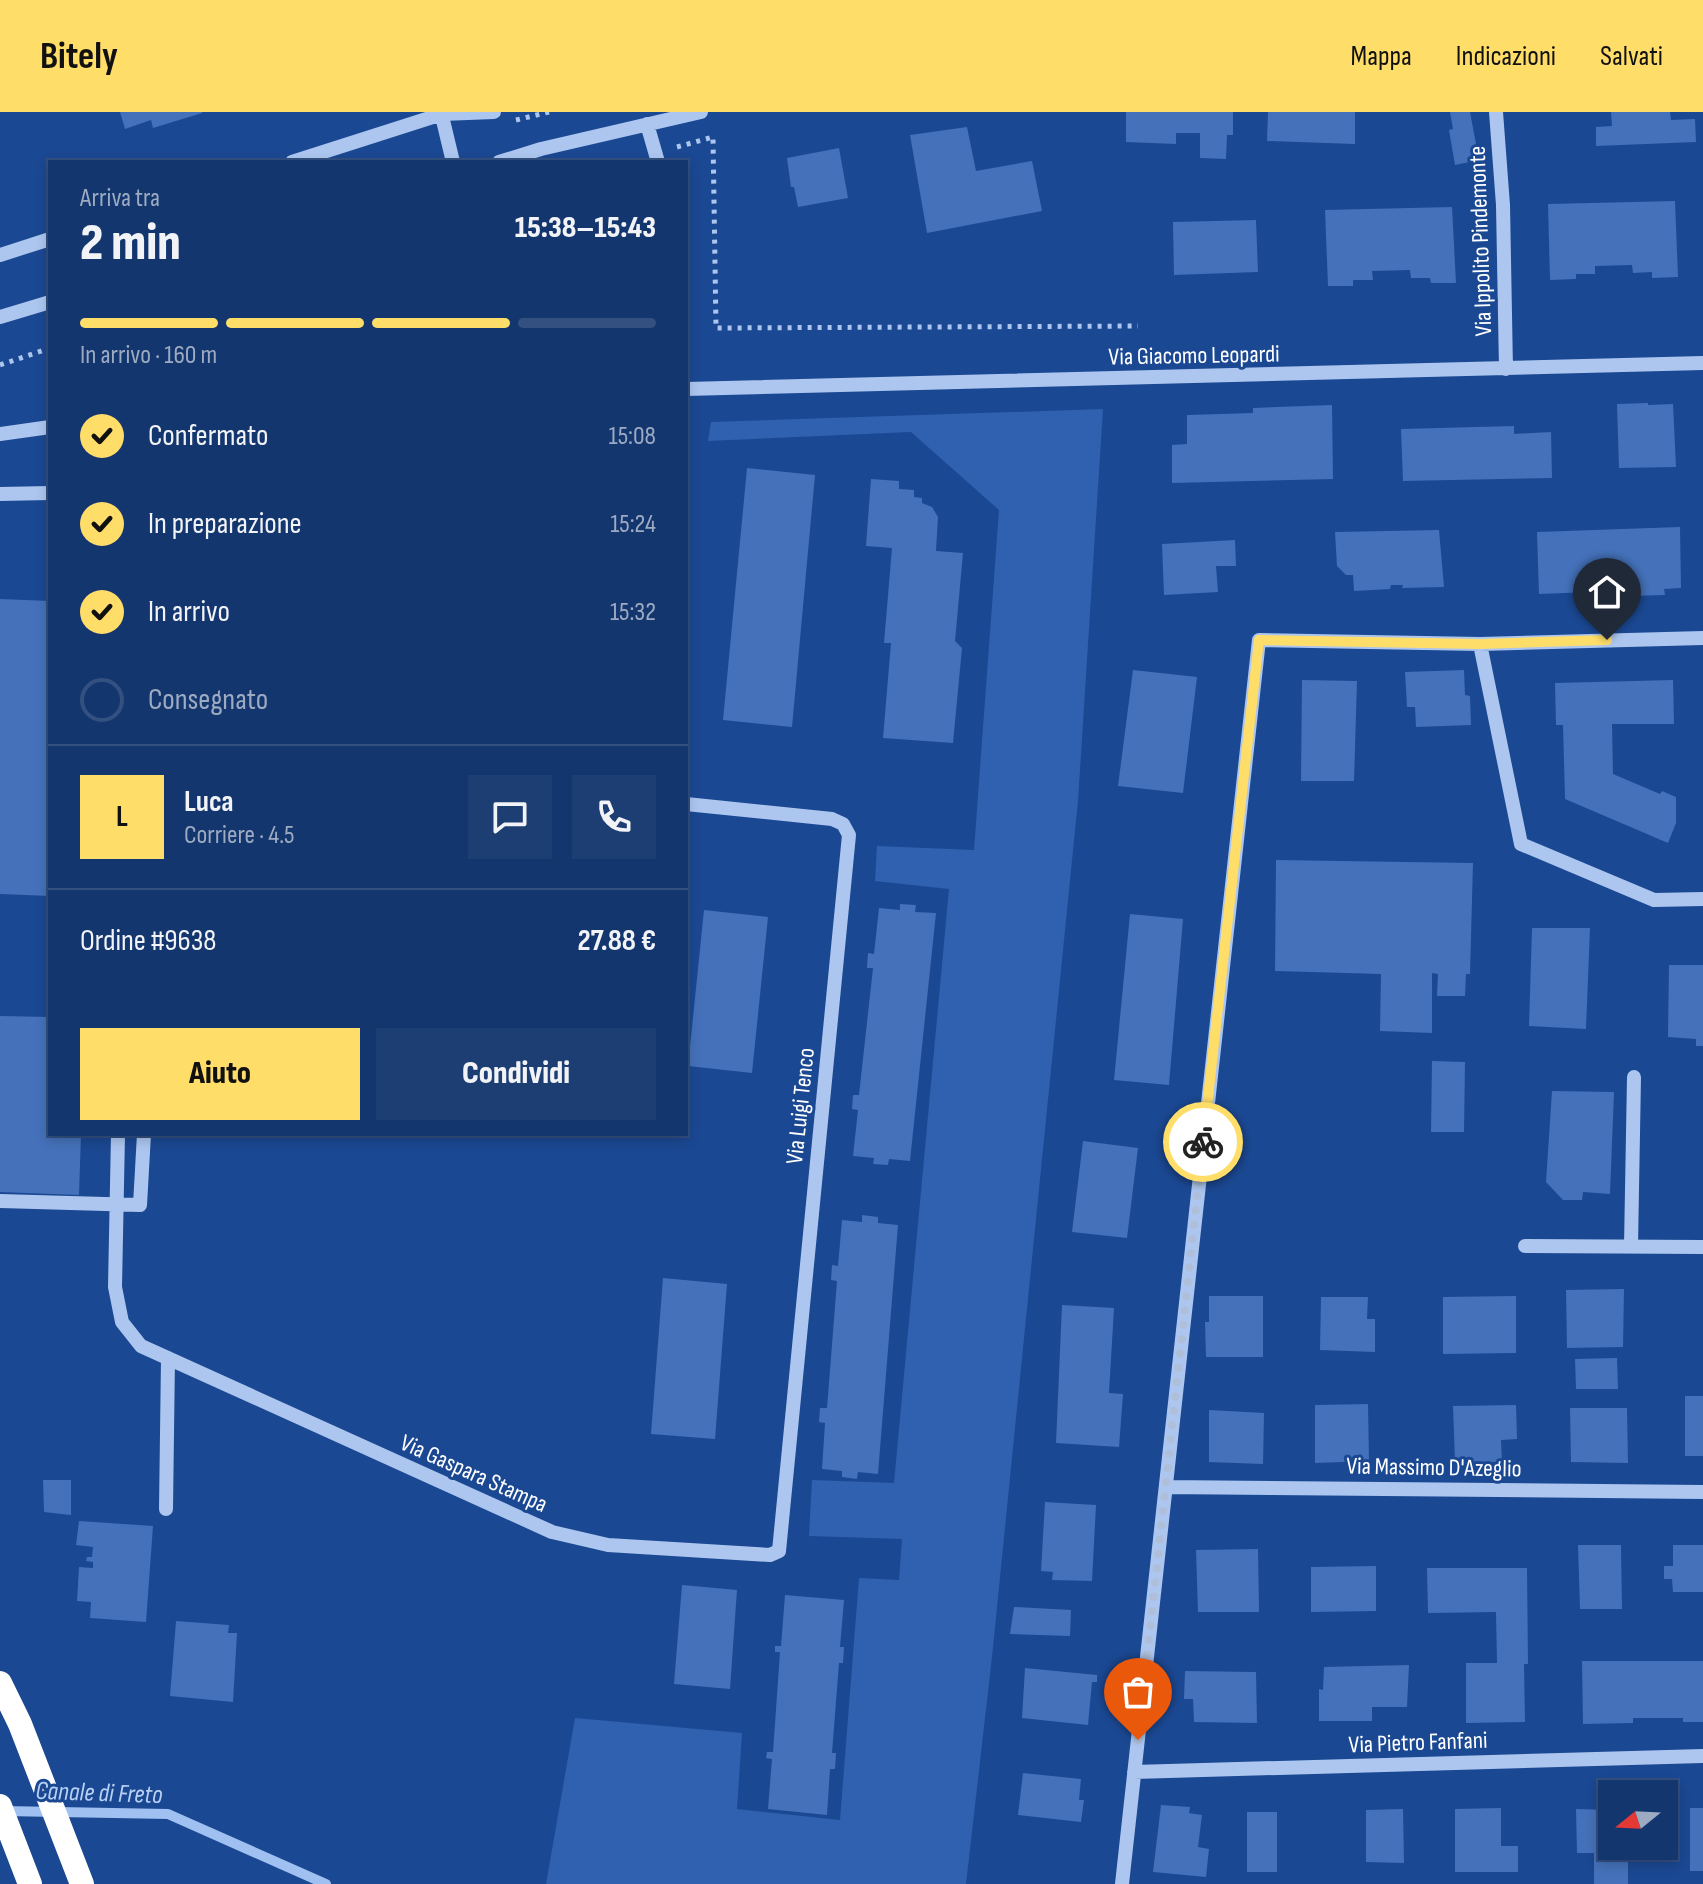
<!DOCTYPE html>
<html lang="it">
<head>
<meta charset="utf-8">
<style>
	body { margin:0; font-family:"Sofia Sans Condensed",sans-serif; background:#1d3e73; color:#f1f3f6; height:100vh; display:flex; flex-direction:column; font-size:30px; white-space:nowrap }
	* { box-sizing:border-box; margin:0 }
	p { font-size:26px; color:#9dabc2 }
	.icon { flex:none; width:44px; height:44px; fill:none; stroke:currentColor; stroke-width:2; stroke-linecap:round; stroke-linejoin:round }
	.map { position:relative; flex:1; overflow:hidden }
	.sheet { position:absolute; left:48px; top:48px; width:640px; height:976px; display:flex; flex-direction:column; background:#14366e; border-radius:0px; box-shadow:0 4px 12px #0003,0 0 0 2px #335081 }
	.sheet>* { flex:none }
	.needle { width:52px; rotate:252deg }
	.buttons { position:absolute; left:1598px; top:1668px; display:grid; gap:16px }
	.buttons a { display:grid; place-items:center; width:80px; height:80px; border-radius:0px; background:#14366e; box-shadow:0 4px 12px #0003,0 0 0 2px #335081; font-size:40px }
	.pin { position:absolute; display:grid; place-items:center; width:68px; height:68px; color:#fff; margin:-82px -34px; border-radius:50% 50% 50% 0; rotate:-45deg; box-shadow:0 0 8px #0007 }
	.pin .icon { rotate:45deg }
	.courier { position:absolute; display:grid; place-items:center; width:80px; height:80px; margin:-40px; border:6px solid #ffdd69; border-radius:50%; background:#fff; color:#222; box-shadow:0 2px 10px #0007 }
	.headline em { font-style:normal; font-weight:800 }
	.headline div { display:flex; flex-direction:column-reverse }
	.headline { display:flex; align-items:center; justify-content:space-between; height:136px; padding:0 32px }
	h1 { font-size:52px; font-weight:800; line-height:60px }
	.bar { display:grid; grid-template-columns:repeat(4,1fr); gap:12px 8px; align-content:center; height:96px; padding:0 32px }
	.bar i { height:10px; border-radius:6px; background:#335081 }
	.bar .current { background:#ffdd69 }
	.bar p { grid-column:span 4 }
	.line { display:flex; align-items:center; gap:20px; padding:0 32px; border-top:2px solid #335081 }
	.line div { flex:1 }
	.round { display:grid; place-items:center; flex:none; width:84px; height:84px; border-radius:0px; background:#1d3e73 }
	ol { padding:0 32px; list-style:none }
	li { display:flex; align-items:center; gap:24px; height:88px }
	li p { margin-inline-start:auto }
	li .icon { padding:8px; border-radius:50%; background:#ffdd69; color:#111; stroke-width:4 }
	li:last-child { color:#9dabc2 }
	li i { width:44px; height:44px; border:4px solid #335081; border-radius:50% }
	.action { display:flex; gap:16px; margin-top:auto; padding:16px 32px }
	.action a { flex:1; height:92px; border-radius:0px; background:#ffdd69; color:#111; font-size:32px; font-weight:800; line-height:92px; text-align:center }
	.action a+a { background:#1d3e73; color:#f1f3f6 }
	header { display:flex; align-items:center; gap:48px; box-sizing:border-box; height:112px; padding:0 40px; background:#ffdd69; color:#111 }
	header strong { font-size:38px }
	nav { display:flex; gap:44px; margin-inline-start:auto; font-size:28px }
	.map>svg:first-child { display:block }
	.green { fill:#2f61b0 }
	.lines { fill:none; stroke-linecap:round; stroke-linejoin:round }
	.stream { stroke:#9fc0f0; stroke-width:10 }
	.building { fill:#4471b9 }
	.path { stroke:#acc6ef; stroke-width:5; stroke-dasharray:4 6; stroke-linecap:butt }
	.minor { stroke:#acc6ef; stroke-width:14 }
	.highway { stroke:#fff; stroke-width:24 }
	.done { stroke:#afbfd9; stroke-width:8; stroke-dasharray:0 14.4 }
	.route { stroke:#ffdd69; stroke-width:10 }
	.labels { text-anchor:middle; stroke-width:6; stroke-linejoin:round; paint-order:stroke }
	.street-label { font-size:24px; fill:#fff; stroke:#1b4892 }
	.water-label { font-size:26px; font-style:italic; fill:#b8d0f5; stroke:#1b4892 }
</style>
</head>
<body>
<header>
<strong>Bitely</strong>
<nav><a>Mappa</a><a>Indicazioni</a><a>Salvati</a></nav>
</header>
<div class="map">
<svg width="1703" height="1772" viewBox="0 0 1703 1772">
	<rect width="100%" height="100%" fill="#1b4892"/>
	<path class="green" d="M1103 297 1078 689 992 1545 966 1772H546L575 1606 742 1621 737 1697 840 1708 859 1466 899 1468 902 1427 809 1424 812 1368 894 1371 949 777 875 769 877 734 974 738 999 398 911 320 708 329 711 310Z"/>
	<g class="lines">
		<path class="stream" d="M3 1699 168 1702 326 1772"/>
	</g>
	<path class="building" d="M120 0H202V1L153 16 151 8 125 17Z
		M1126 0H1233V23H1227L1226 47 1200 46V21H1176V32L1126 30Z
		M1268 0H1355V32L1267 29Z
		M1450 0H1470L1479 48 1455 53 1449 18 1453 17Z
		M1611 0H1670L1671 8 1695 7 1696 30 1596 34V15L1612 14Z
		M967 15 976 59 1032 49 1042 99 927 121 910 23Z
		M839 36 848 86 798 95 794 75H791L787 46Z
		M1675 89 1678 165 1652 166V160L1633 161 1632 153 1595 154V162H1576V167L1550 168 1548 92Z
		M1452 95 1456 171H1431L1430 166H1411L1410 158 1372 159 1373 168H1353V174H1328L1325 98Z
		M1256 108 1258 160 1174 163 1173 110Z
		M1648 291V293L1673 292 1676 355 1619 356 1617 292Z
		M1332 293 1333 367 1172 371V333L1187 332V303L1253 301V296Z
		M1514 314V322L1551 320 1552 366 1403 369 1401 317Z
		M747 356 815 363 792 615 723 608Z
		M871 367 899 369V377L914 378V385L922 386V391L932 395 938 405 936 439 963 441 955 529 962 536 953 631 883 626 891 531H884L892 436 866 434Z
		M1680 415 1681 476 1664 477 1665 483 1594 485V480H1591L1539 482 1537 420Z
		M1439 418 1444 475 1402 476 1403 473H1391L1390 477 1354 479 1353 463H1346L1337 454 1335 420Z
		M1235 428 1236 454H1216L1218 480 1164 483 1162 432Z
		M0 487 50 489V784L0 782Z
		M1133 558 1197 565 1183 681 1118 674Z
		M1464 558 1465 583 1470 584 1471 613 1416 615 1415 595H1407L1405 560Z
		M1302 568 1357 569 1354 669H1301Z
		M1673 568 1674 612H1612L1613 662 1660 682 1662 679 1676 685V711L1668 731 1565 687 1563 613H1556L1555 571Z
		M1276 748 1473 751 1470 862H1466L1465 884H1437L1438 862 1432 861V921L1380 919 1381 862 1275 859Z
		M900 792 916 793 915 800 936 801 910 1049 889 1047 888 1053 873 1052 874 1046 853 1044 858 998 852 997 853 983H859L873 856H867L868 841 874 842 879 796 900 798Z
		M704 798 768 805 752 961 688 954Z
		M1130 802 1183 807 1169 973 1114 968Z
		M1532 816H1590L1586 917 1529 914Z
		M1669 853H1703V934H1696V927L1668 925Z
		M0 904 50 905V1022H81L79 1083 0 1080Z
		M1432 949 1465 950 1464 1020H1431Z
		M1552 979 1614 980 1610 1082 1583 1080 1582 1088H1563L1546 1070Z
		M1083 1029 1138 1036 1127 1126 1072 1120Z
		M862 1103 878 1105V1111L898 1113 878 1362 858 1360 857 1367 842 1365V1359L822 1357 825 1311 819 1310 820 1296H827L837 1169 831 1168 832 1153 838 1154 842 1108 862 1110Z
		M663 1166 727 1172 715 1327 651 1322Z
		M1624 1177 1623 1235 1567 1236 1566 1178Z
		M1209 1184H1263V1245H1206L1205 1210H1209Z
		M1516 1184V1241L1443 1242V1185Z
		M1321 1185H1368L1367 1207H1375V1240L1320 1238Z
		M1062 1193 1114 1196 1109 1281 1123 1282 1119 1335 1056 1331Z
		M1617 1246 1618 1277H1576L1575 1247Z
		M1685 1284H1703V1344H1685Z
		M1368 1292 1369 1349 1315 1351V1293Z
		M1516 1293 1517 1327 1501 1328 1502 1350H1455L1453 1294Z
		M1570 1296H1627L1628 1351 1571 1350Z
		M1209 1298 1264 1301 1263 1352 1209 1350Z
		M43 1368H71V1403L44 1400Z
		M1045 1390 1096 1393 1092 1469 1052 1468 1053 1460 1041 1459Z
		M79 1409 153 1414 146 1510 90 1506 91 1490 77 1489 79 1455 93 1456V1450L86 1449 87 1445H92L93 1435 76 1433Z
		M1578 1433H1621L1622 1497H1580Z
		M1673 1433H1703V1480H1673L1672 1467H1664V1454H1673Z
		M1258 1437 1259 1500H1198L1196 1438Z
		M1376 1454V1499L1311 1500V1455Z
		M1427 1456H1527L1528 1552H1524L1525 1610 1466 1611V1551H1497L1496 1500 1428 1501Z
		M682 1473 737 1478 730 1577 674 1572Z
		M785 1483 844 1488 840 1535H844L843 1551H839L832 1641H836L835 1657H830L827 1703 768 1697 772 1647 766 1646 767 1640H773L780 1540H775V1534H781Z
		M1014 1495 1071 1498 1070 1524 1010 1522Z
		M176 1509 229 1513 228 1521H237L233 1590 170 1584Z
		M1582 1549H1703V1610H1683V1606H1633V1611L1583 1612Z
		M1409 1553 1407 1595H1372V1609H1319V1577L1323 1578 1324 1555Z
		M1025 1556 1097 1563V1570H1092L1088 1613 1022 1606Z
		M1185 1559 1256 1560 1257 1611 1194 1610 1193 1587H1184Z
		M1023 1661 1081 1667 1079 1688H1084L1081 1710 1018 1703Z
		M1161 1693 1190 1695 1189 1701 1202 1703 1198 1735 1209 1737 1206 1765 1153 1760Z
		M1501 1696V1734H1518V1760H1455V1697Z
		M1690 1696H1703V1759H1690Z
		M1403 1697 1404 1751 1366 1750V1698Z
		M1576 1697 1612 1698V1734H1621V1741H1628V1772H1594V1741H1577Z
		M1247 1700H1277V1760H1247Z"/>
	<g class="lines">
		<path class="path" d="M516 8 549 0
			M677 35 713 25 716 216 1138 214
			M0 253 50 236"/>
		<path class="minor" d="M441 0 453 50
			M1496 0 1503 93 1506 257
			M647 12 658 50
			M292 50 442 2 494 0
			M499 50 541 37 701 0
			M0 143 50 127
			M0 205 50 190
			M686 277 1703 251
			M0 322 50 315
			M0 382 50 381
			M1480 532 1521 732 1654 788 1703 787
			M118 1022 115 1175 122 1210 141 1234 552 1420 608 1433 770 1443 779 1439 849 723 843 712 832 707 686 692
			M0 1089 140 1093 144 1022
			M1525 1134 1703 1135
			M1631 1134 1634 965
			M1166 1375 1703 1380
			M166 1397 168 1246
			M1134 1660 1703 1644
			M1122 1772 1259 528 1480 532 1703 526"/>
		<path class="highway" d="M0 1571 20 1612 82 1772
			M0 1694 30 1772"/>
	</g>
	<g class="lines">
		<path class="done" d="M1138 1628 1203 1030"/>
		<path class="route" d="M1203 1030 1259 528 1480 532 1607 528"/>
	</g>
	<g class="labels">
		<g class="street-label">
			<text transform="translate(1480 129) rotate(-92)" y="8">Via Ippolito Pindemonte</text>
			<text transform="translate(1194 243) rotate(-1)" y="8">Via Giacomo Leopardi</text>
			<text transform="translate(800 994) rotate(-84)" y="8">Via Luigi Tenco</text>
			<text transform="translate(1434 1355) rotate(1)" y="8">Via Massimo D'Azeglio</text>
			<text transform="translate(474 1361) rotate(24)" y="8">Via Gaspara Stampa</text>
			<text transform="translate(1418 1630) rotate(-2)" y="8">Via Pietro Fanfani</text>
		</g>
		<g class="water-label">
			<text transform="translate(99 1680) rotate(2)" y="9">Canale di Freto</text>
		</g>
	</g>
</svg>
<div class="buttons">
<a><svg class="needle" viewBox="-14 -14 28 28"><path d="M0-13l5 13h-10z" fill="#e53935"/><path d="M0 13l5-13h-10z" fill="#9dabc2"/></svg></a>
</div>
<div class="pin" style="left:1138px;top:1628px;background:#ea580c"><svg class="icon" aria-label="bag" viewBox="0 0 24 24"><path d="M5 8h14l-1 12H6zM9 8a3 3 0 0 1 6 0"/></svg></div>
<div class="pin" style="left:1607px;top:528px;background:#1f2937"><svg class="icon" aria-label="home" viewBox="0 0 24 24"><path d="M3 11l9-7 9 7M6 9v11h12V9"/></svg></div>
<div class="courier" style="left:1203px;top:1030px"><svg class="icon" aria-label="bike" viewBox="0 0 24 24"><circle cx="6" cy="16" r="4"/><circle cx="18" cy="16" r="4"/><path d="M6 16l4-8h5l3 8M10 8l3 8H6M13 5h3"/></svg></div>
<section class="sheet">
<div class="headline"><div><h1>2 min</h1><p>Arriva tra</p></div><em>15:38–15:43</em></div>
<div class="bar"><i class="current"></i><i class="current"></i><i class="current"></i><i></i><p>In arrivo · 160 m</p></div>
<ol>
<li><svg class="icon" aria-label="check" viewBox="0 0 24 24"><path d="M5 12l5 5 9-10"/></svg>Confermato<p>15:08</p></li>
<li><svg class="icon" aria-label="check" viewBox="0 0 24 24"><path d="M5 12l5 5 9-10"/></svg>In preparazione<p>15:24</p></li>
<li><svg class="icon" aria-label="check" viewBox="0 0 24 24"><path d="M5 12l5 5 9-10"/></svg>In arrivo<p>15:32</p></li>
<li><i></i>Consegnato</li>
</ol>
<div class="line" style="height:144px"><b class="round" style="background:#ffdd69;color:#111">L</b><div><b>Luca</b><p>Corriere · 4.5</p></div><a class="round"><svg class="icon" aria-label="chat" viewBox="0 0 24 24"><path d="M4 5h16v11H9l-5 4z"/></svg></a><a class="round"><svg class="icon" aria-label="phone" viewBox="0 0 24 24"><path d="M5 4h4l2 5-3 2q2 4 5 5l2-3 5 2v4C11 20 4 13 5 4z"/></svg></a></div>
<div class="line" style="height:104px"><div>Ordine #9638</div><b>27.88 €</b></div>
<div class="action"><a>Aiuto</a><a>Condividi</a></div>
</section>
</div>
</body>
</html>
